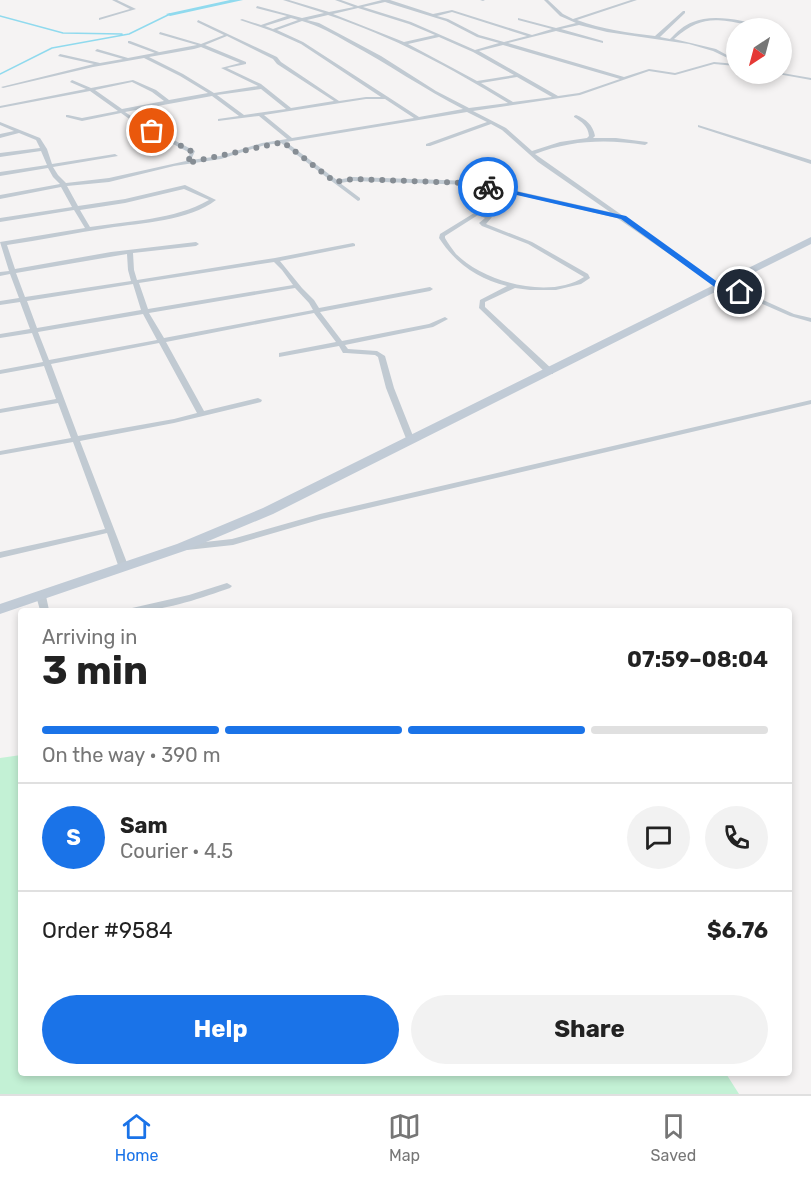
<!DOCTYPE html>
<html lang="en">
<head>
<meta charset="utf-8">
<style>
	body { margin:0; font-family:Rubik,sans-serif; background:#f2f2f2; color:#222; height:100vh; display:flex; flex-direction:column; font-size:22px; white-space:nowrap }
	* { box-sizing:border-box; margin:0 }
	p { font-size:20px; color:#767676 }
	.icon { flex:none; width:33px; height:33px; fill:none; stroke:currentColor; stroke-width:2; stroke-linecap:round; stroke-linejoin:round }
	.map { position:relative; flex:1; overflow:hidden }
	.sheet { position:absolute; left:18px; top:608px; width:774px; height:468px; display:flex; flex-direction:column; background:#fff; border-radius:6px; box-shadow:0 3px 9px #0003 }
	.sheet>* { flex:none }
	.needle { width:39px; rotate:216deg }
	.fabs { position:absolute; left:726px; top:18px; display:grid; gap:12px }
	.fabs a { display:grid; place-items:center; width:66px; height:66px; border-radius:50%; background:#fff; box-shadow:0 3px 9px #0003; font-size:30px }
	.pin { position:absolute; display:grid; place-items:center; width:51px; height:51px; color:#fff; margin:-26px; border:3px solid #fff; border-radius:50%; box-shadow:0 2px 6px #0007 }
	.courier { position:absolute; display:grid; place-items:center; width:60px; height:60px; margin:-30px; border:4px solid #1a73e8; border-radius:50%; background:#fff; color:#222; box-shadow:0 2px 8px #0007 }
	.headline em { font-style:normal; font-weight:700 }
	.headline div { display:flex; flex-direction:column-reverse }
	.headline { display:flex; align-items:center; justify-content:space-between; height:102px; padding:0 24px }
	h1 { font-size:39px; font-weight:700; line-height:45px }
	.bar { display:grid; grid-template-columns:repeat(4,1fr); gap:9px 6px; align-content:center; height:72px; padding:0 24px }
	.bar i { height:8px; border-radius:4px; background:#e0e0e0 }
	.bar .active { background:#1a73e8 }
	.bar p { grid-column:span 4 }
	.line { display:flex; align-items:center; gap:15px; padding:0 24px; border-top:2px solid #e0e0e0 }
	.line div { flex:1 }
	.round { display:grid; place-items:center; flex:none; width:63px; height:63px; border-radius:32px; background:#f2f2f2 }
	.primary-button { display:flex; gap:12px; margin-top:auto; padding:12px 24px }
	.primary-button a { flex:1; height:69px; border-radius:36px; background:#1a73e8; color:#fff; font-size:24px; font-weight:700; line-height:69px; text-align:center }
	.primary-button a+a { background:#f2f2f2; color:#222 }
	.dock { display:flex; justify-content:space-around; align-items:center; height:84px; border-top:2px solid #e0e0e0; background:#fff; font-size:16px; color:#767676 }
	.dock a { display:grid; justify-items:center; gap:3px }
	.dock .active { color:#1a73e8 }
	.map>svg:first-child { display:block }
	.green { fill:#c3f1d5 }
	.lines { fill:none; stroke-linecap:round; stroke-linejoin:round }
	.stream { stroke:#90daee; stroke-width:1.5 }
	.river { fill:#90daee; fill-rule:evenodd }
	.street { fill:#c1cad2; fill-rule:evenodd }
	.secondary { fill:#c1cbd6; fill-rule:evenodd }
	.route { fill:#1a73e8 }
	.done { stroke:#868d94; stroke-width:6; stroke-dasharray:0 10.8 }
</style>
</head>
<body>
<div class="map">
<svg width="811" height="1094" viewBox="0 0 811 1094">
	<rect width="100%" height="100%" fill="#f5f3f3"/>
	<path class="green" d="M21 755V1072H725L739 1094H0V758Z"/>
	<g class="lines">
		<path class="stream" d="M0 16 63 33 122 34
			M0 74 52 48 129 34 170 14"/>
		<path class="river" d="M230 0H243L170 16 166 14Z"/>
		<path class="street" d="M112 0H117L136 9 99 20V18L130 9Z
			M283 0H289L329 12 354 7 335 0H341L358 6 382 0H390L433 14 452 10 532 35 552 29 518 20V18L556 28 576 23 560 16 544 0H548L563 14 573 19 631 0H637L577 20C602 29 628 33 655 36L683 11H685V13L660 37 670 39C677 32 684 25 693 22 713 13 747 21 767 27L768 28C760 28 752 25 744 24 712 18 700 17 674 39L716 49 736 60V62L713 51 689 44 607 32 579 25 561 29 603 41V43L556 31 508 43 624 77 649 69 675 73 714 62 736 64V66L714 64 675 75 649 71 580 95 473 111 506 128 532 151 560 142 587 138 589 136C588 126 582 122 574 117V116L576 115C586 119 593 125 595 136L593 138H616L647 142 648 143 645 145C607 139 571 140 535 154L720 284 725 283 794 314 811 318V322L790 316 722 286 717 287 617 218 497 190 503 199 482 213 492 217 486 224 532 242 588 274 590 278 581 284 556 290H530L515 288 485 302V307L553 370V374H547L479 308 480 300 507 286C478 279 455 263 439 238L440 234 497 199 490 189 472 185 353 181 340 183 360 198V200L358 201 281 143 265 145 221 159 174 166 109 182 67 186 78 206 125 199 185 185 216 200C189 221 141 223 108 228 75 233 41 240 7 245L15 269 111 252 196 242 199 244 196 246 133 253 134 270 137 280 275 258 353 243 355 244V246L280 261 302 288 314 300 319 308 430 287 433 289 430 291 320 312 342 341 429 324 445 317 448 319 433 327 345 345 348 349 377 351 385 356 394 388 415 441 411 443 407 441 386 388 378 357 375 355 346 353H343L339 346 279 357V353L336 342 314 313 166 342 204 411 258 398 262 400 261 402 174 423 80 441 129 568 127 570H121L119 568 107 533 0 558V552L105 529 73 442 0 455V451L71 438 58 403 0 413V409L56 399 44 366 0 374V370L43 362 32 333 0 338V334L30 329 20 302 0 305V301L19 298 10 274 0 276V272L9 271 0 242 85 228 74 210 0 222V218L72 207 61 187 0 199V195L60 184 53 177 48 168 0 176V172L47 165 41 151 0 157V153L40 148 36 140 19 133 0 138V134L14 131 0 125V122L40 138 47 149 52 164 115 154 118 156 53 167 58 175 66 183 109 178 186 161 190 153 139 126 121 113 82 121 66 117V115H68L82 118 118 111 90 91 0 108V106L86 89 70 82 72 80 91 88 133 80 156 90 169 100 208 93 180 76 144 58 93 67 3 88 1 87 94 64 58 56 60 54 100 63 123 59 95 51 97 49 128 58 197 45 159 34 160 32 201 44 224 35 197 22 198 20 277 57 281 62 339 101 366 97H381L301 44 272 31 240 20 242 19 261 25 287 16 256 8 257 6 302 18 324 13ZM385 2 446 21 477 37 499 43 475 50 411 22 363 7ZM358 8 409 24 435 35 404 42 333 14ZM452 12 527 36 504 42 479 35 448 19 437 16ZM328 15C392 36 451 68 508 103L469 108 436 91 381 56 319 23 307 20ZM291 18 298 20 273 29 265 26ZM302 21C319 26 334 34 349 43 388 64 424 89 463 109L419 117 303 42 277 30ZM227 36 273 59 277 64 334 101 291 108 261 84 227 68 246 64V62L205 45ZM439 37 473 52 514 75 477 81 408 44ZM503 45 620 79 579 93 558 96 479 51ZM201 47 240 63 221 68 258 86 214 93 183 74 149 57 194 49ZM517 77 552 97 513 102 481 83ZM132 82 152 92 164 101 122 109 95 90ZM261 89 286 109 244 115 217 95ZM212 96 239 116 218 119V121L259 116 287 139 262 143 220 156 191 160 195 151 143 124 125 112ZM366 99H385L414 118 292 138 264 115ZM467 112 487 122 426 144V146H430L491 124 502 130 538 162 610 212 472 181 353 177 337 180 286 142ZM184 189 209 200C174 220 129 221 90 227L80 210 125 203ZM478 215 485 218 479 223 482 226 528 244 584 277C549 300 484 282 456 254 452 249 448 243 445 238V236ZM127 254 128 270 131 281 25 297 16 273ZM274 262 282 270 293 285 148 309 139 283ZM133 284 141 310 37 328 27 301ZM295 288 309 303 313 310 164 338 149 313ZM143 314 157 340 49 360 38 332ZM159 343 197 413 174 419 78 436 51 364Z
			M480 0H485L483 1Z
			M128 41H130L159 52 155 53 128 43Z
			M782 73 811 78V80L778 74Z
			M698 125 811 160V164L698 127Z
			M811 400V404L322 519 233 545 187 550 182 547 187 544 232 539 320 514Z
			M227 583 232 586 230 588C201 598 160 613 130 610L132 608 189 595Z
			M41 593 46 596 49 610H40L36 596Z"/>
		<path class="secondary" d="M811 237V244L273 514 187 550 0 614V604L177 544 263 508Z"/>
	</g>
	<path class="route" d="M488 185 626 216 719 283H725L744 292 740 294 723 287 716 288 621 219 486 188Z"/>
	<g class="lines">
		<path class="done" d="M152 131 193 152 187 163 283 142 335 182 353 179 465 183 488 187"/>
	</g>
</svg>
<div class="fabs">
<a><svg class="needle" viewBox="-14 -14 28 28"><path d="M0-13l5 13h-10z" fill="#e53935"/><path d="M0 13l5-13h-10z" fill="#767676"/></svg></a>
</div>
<div class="pin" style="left:152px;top:131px;background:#ea580c"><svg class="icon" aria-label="bag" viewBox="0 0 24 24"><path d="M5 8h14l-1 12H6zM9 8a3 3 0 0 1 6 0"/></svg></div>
<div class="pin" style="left:740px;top:292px;background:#1f2937"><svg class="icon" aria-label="home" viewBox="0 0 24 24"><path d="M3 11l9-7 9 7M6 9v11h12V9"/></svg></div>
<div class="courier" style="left:488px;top:187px"><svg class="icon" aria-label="bike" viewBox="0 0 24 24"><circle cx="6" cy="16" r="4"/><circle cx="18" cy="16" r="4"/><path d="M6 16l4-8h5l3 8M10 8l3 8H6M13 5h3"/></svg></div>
<section class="sheet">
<div class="headline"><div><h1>3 min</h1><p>Arriving in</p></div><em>07:59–08:04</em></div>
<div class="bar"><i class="active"></i><i class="active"></i><i class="active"></i><i></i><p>On the way · 390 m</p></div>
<div class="line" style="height:108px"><b class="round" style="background:#1a73e8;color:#fff">S</b><div><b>Sam</b><p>Courier · 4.5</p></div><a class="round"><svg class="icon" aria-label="chat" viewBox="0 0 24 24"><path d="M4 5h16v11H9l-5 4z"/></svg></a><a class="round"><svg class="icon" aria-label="phone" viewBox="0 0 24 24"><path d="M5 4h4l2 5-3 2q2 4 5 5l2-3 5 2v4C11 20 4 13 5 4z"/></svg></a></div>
<div class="line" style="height:78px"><div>Order #9584</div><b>$6.76</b></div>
<div class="primary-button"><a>Help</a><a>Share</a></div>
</section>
</div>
<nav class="dock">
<a class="active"><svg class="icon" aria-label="home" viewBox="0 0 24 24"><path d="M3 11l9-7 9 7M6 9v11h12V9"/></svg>Home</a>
<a><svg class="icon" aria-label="map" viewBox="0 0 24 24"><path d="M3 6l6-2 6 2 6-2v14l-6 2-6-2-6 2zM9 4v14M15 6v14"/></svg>Map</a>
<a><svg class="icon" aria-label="saved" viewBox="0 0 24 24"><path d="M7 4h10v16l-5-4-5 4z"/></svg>Saved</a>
</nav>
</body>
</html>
